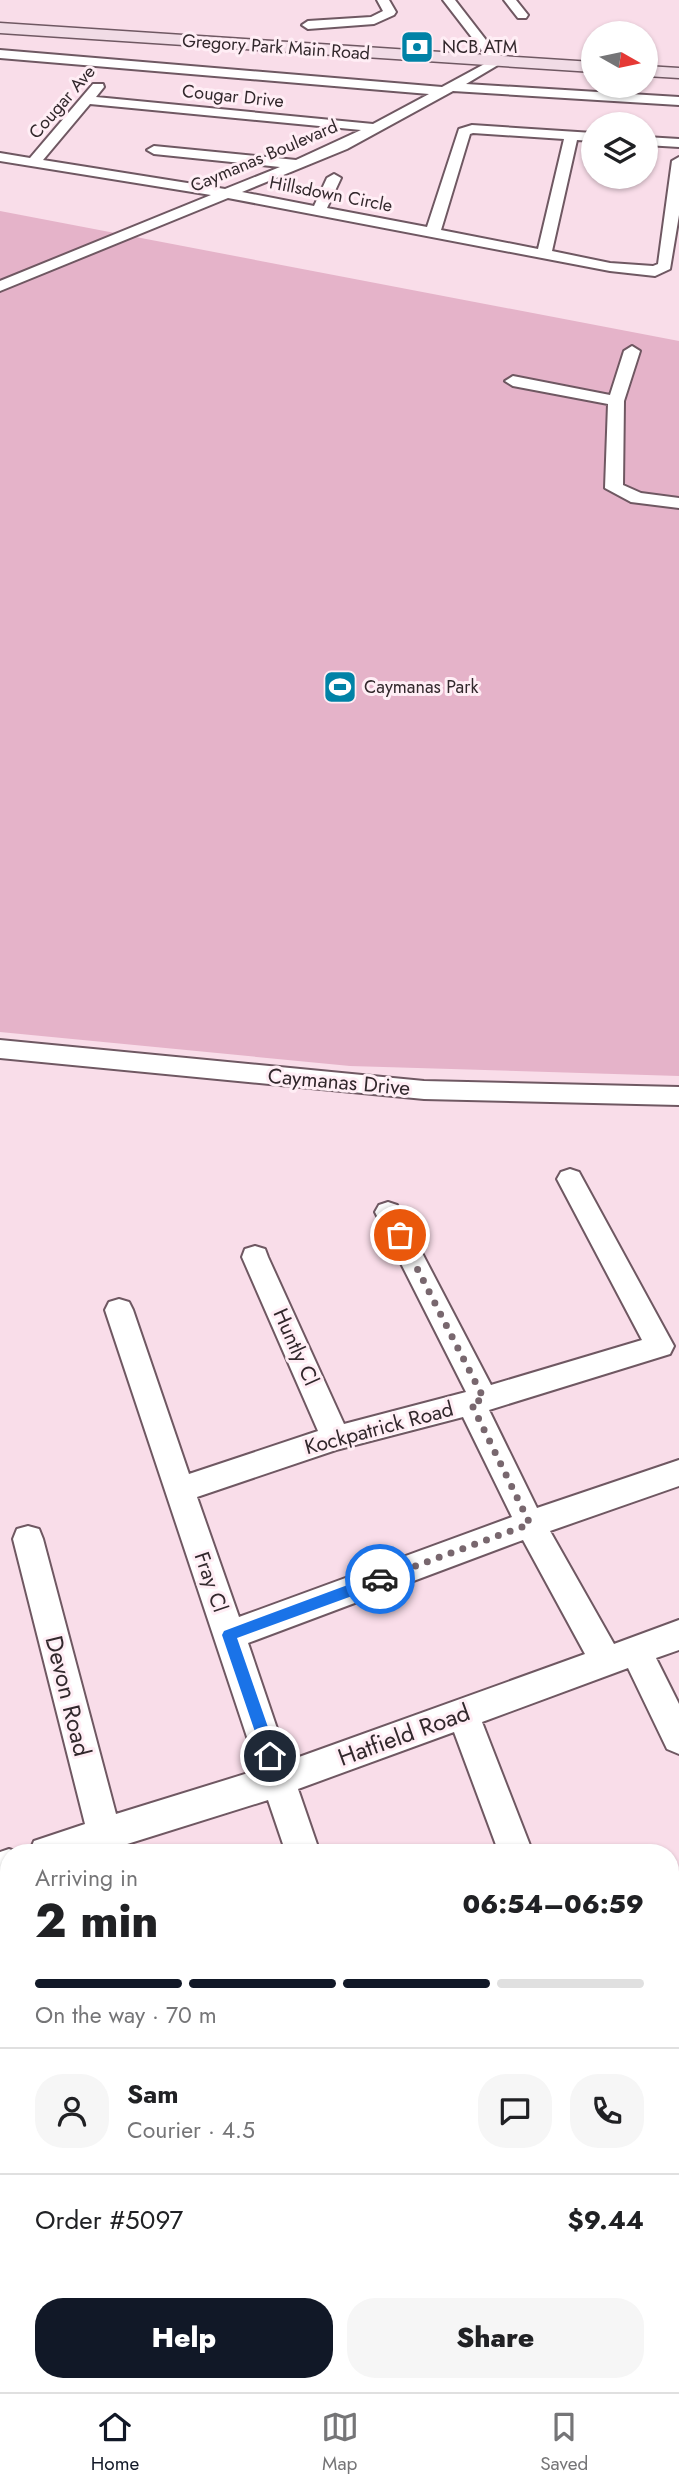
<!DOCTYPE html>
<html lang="en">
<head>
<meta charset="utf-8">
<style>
	body { margin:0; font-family:Jost,sans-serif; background:#f6f6f6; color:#202124; height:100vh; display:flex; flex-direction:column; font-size:26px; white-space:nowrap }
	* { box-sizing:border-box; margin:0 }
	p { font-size:23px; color:#757577 }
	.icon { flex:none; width:38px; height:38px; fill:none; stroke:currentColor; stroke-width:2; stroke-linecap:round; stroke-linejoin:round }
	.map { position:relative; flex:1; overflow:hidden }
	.side { position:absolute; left:0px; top:1844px; width:679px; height:548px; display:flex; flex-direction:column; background:#fff; border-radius:28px 28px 0 0; box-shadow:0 2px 5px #0004 }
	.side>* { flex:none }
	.needle { width:46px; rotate:99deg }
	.controls { position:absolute; left:581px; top:21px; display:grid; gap:14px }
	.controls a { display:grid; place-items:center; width:77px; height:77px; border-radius:50%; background:#fff; box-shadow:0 2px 5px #0004; font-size:35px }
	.pin { position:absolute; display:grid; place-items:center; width:60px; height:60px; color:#fff; margin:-30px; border:4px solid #fff; border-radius:50%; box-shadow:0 2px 7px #0007 }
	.courier { position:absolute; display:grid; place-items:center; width:70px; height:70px; margin:-35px; border:5px solid #1a73e8; border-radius:50%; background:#fff; color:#222; box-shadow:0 2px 9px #0007 }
	.overview em { font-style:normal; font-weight:800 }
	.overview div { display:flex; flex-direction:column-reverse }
	.overview { display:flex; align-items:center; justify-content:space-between; height:119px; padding:0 35px }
	h1 { font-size:46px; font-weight:800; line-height:52px }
	.bar { display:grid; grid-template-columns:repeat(4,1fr); gap:10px 7px; align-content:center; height:84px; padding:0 35px }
	.bar i { height:9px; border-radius:5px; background:#e0e0e0 }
	.bar .active { background:#111827 }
	.bar p { grid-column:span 4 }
	.line { display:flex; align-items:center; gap:18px; padding:0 35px; border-top:2px solid #e0e0e0 }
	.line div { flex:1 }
	.round { display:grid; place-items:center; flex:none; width:74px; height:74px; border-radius:28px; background:#f6f6f6 }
	.primary-button { display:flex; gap:14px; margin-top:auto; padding:14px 35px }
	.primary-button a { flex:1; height:80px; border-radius:28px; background:#111827; color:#fff; font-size:28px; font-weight:800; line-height:80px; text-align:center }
	.primary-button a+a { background:#f6f6f6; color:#202124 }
	.tabs { display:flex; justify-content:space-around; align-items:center; height:98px; border-top:2px solid #e0e0e0; background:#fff; font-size:19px; color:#757577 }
	.tabs a { display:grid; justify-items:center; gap:4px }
	.tabs .active { color:#111827 }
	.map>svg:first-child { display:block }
	.green { fill:#e5b3c9 }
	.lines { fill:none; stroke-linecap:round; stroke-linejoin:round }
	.canal { fill:#77d6fb; fill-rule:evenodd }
	.street-casing { stroke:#6f5862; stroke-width:4 }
	.secondary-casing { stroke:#6f5862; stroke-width:3 }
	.street { fill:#fff; fill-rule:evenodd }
	.secondary { fill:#f1dce6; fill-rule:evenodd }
	.route { fill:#1a73e8 }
	.done { stroke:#78676e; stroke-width:7; stroke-dasharray:0 12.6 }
	.labels { text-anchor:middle; stroke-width:6; stroke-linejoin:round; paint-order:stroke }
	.far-street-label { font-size:18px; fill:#32282c; stroke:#ffeef5 }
	.far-poi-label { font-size:18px; fill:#32282c; stroke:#ffeef5; text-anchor:start }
	.street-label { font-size:21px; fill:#32282c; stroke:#ffeef5 }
	.near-street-label { font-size:24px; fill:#32282c; stroke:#ffeef5 }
</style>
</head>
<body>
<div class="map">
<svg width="679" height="2392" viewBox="0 0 679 2392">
	<rect width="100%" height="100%" fill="#f9dde9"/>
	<path class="green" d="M0 211 679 341V1076L350 1066 0 1032Z"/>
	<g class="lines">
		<path class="canal" d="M679 2245V2281L670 2284V2248Z
			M363 2384H417L414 2392H359Z"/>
		<defs>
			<path id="street" d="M377 0H389L396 12 394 15 374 24 308 29 302 25 308 21 371 17 383 11Z
				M443 0H455L503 62 466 84 679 97V105L453 91 347 149 242 192 314 206 327 178 334 174 341 178 327 208 427 227 459 129 472 125 593 133V141L577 140 552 251 610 263 653 266 658 264 672 161 679 157V215L670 269 655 276 610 271 228 198 0 291V281L211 195 0 161V153L30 158 93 84H103L104 87 96 97 373 124 429 94 0 58V50L442 87 490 61ZM90 104 361 130 296 160 154 146 147 150 154 154 280 167 225 189 43 160ZM473 133 564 139 538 249 441 230 470 134Z
				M504 0H516L528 15 526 18H518Z
				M646 137 679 139V147L646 145Z
				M632 346 640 351 624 401 623 485 641 493 679 498V508L631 502 605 488 608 404 513 386 505 381 513 376 610 395 624 351Z
				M0 1040 424 1081 679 1087V1105L424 1099 0 1058Z
				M570 1169 579 1172 674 1346 670 1354 489 1410 537 1508 679 1460V1486L550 1531 614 1644 679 1620V1650L656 1658 679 1704V1754L667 1749 628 1668 482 1722 533 1853H499L454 1732 298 1789 320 1853H286L268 1800 124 1845 126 1853H29L34 1841 85 1824 13 1539 17 1529 28 1526 39 1529 43 1539 116 1814 258 1770 105 1310 109 1302 119 1299 129 1302 133 1310 189 1474 318 1431 242 1257 245 1249 255 1246 265 1249 268 1257 344 1424 466 1392 375 1212 379 1205 388 1202 397 1205 491 1385 642 1340 557 1179 561 1172ZM463 1417 512 1517 239 1617 197 1497 336 1450ZM523 1540 585 1654 288 1761 248 1643Z
				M9 1849 20 1853H9V1883L0 1886V1852Z
				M679 2142V2180L670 2184V2146Z
				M133 2384H190L187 2392H130Z"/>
			<path id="secondary" d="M0 23 593 62V72L0 33Z
				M646 66 679 68V78L646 76Z"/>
		</defs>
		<use href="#street" class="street-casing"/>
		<use href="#secondary" class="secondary-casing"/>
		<use href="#street" class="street"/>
		<use href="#secondary" class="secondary"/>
	</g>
	<path class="route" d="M380 1573 385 1575V1584L237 1638 278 1756 270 1763 265 1761 222 1635 224 1631Z"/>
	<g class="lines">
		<path class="done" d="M380 1579 530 1524 471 1403 484 1399 400 1235"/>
	</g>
	<defs>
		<symbol id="bank-square" viewBox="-11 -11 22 22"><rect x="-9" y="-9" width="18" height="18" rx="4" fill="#0082a6" stroke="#ffeef5"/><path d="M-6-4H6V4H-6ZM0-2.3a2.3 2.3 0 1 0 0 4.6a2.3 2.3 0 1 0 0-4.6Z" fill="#fff"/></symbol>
		<symbol id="stadium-square" viewBox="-11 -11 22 22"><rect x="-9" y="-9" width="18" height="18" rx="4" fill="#0082a6" stroke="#ffeef5"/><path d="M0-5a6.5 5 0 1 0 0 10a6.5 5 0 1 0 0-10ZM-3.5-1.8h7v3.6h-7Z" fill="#fff"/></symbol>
	</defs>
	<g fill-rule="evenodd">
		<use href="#bank-square" x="398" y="28" width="38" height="38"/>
		<use href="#stadium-square" x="321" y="668" width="38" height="38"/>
	</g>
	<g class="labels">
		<g class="far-street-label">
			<text transform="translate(276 47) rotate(4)" y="6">Gregory Park Main Road</text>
			<text transform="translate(233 96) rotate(6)" y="6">Cougar Drive</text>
			<text transform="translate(62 102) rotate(-49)" y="6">Cougar Ave</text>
			<text transform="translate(264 156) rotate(-23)" y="6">Caymanas Boulevard</text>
			<text transform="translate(331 194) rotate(11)" y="6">Hillsdown Circle</text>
		</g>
		<g class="far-poi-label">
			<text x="442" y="53">NCB ATM</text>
			<text x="364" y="693">Caymanas Park</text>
		</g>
		<g class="street-label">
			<text transform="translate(339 1082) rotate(5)" y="7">Caymanas Drive</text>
			<text transform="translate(296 1347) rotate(66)" y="7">Huntly Cl</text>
			<text transform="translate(379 1428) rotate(-15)" y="7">Kockpatrick Road</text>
			<text transform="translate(211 1582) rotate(71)" y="7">Fray Cl</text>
		</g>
		<g class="near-street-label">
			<text transform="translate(68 1696) rotate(76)" y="8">Devon Road</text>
			<text transform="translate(404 1735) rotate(-20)" y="8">Hatfield Road</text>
		</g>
	</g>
</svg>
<div class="controls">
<a><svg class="needle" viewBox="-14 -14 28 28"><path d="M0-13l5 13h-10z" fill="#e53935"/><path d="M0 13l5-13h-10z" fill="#757577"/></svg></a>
<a><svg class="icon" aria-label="layers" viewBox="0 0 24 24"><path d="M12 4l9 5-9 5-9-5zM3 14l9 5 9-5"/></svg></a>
</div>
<div class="pin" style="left:400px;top:1235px;background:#ea580c"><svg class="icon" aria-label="bag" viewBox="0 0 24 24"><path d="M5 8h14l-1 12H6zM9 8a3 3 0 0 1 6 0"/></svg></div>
<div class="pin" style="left:270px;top:1756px;background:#1f2937"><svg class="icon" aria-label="home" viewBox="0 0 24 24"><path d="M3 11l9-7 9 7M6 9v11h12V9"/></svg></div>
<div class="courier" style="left:380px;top:1579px"><svg class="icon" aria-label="car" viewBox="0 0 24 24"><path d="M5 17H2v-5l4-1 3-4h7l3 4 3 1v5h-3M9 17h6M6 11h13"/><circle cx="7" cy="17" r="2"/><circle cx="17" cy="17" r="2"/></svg></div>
<section class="side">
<div class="overview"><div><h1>2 min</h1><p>Arriving in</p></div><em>06:54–06:59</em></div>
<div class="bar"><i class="active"></i><i class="active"></i><i class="active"></i><i></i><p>On the way · 70 m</p></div>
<div class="line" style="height:126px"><a class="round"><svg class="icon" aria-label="person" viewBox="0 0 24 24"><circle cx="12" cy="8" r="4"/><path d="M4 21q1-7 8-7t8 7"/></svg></a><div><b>Sam</b><p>Courier · 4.5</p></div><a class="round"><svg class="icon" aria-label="chat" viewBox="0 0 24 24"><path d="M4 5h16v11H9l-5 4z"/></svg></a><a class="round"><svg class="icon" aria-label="phone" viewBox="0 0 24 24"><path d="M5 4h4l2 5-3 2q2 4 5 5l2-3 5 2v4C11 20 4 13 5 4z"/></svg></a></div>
<div class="line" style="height:91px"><div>Order #5097</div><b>$9.44</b></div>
<div class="primary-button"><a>Help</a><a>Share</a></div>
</section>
</div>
<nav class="tabs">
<a class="active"><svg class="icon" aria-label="home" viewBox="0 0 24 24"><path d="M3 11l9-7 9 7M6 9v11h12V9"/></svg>Home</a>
<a><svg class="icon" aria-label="map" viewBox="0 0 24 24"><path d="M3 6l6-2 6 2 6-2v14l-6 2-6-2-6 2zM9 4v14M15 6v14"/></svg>Map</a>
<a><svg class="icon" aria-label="saved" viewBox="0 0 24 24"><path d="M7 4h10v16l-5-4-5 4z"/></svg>Saved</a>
</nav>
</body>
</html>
